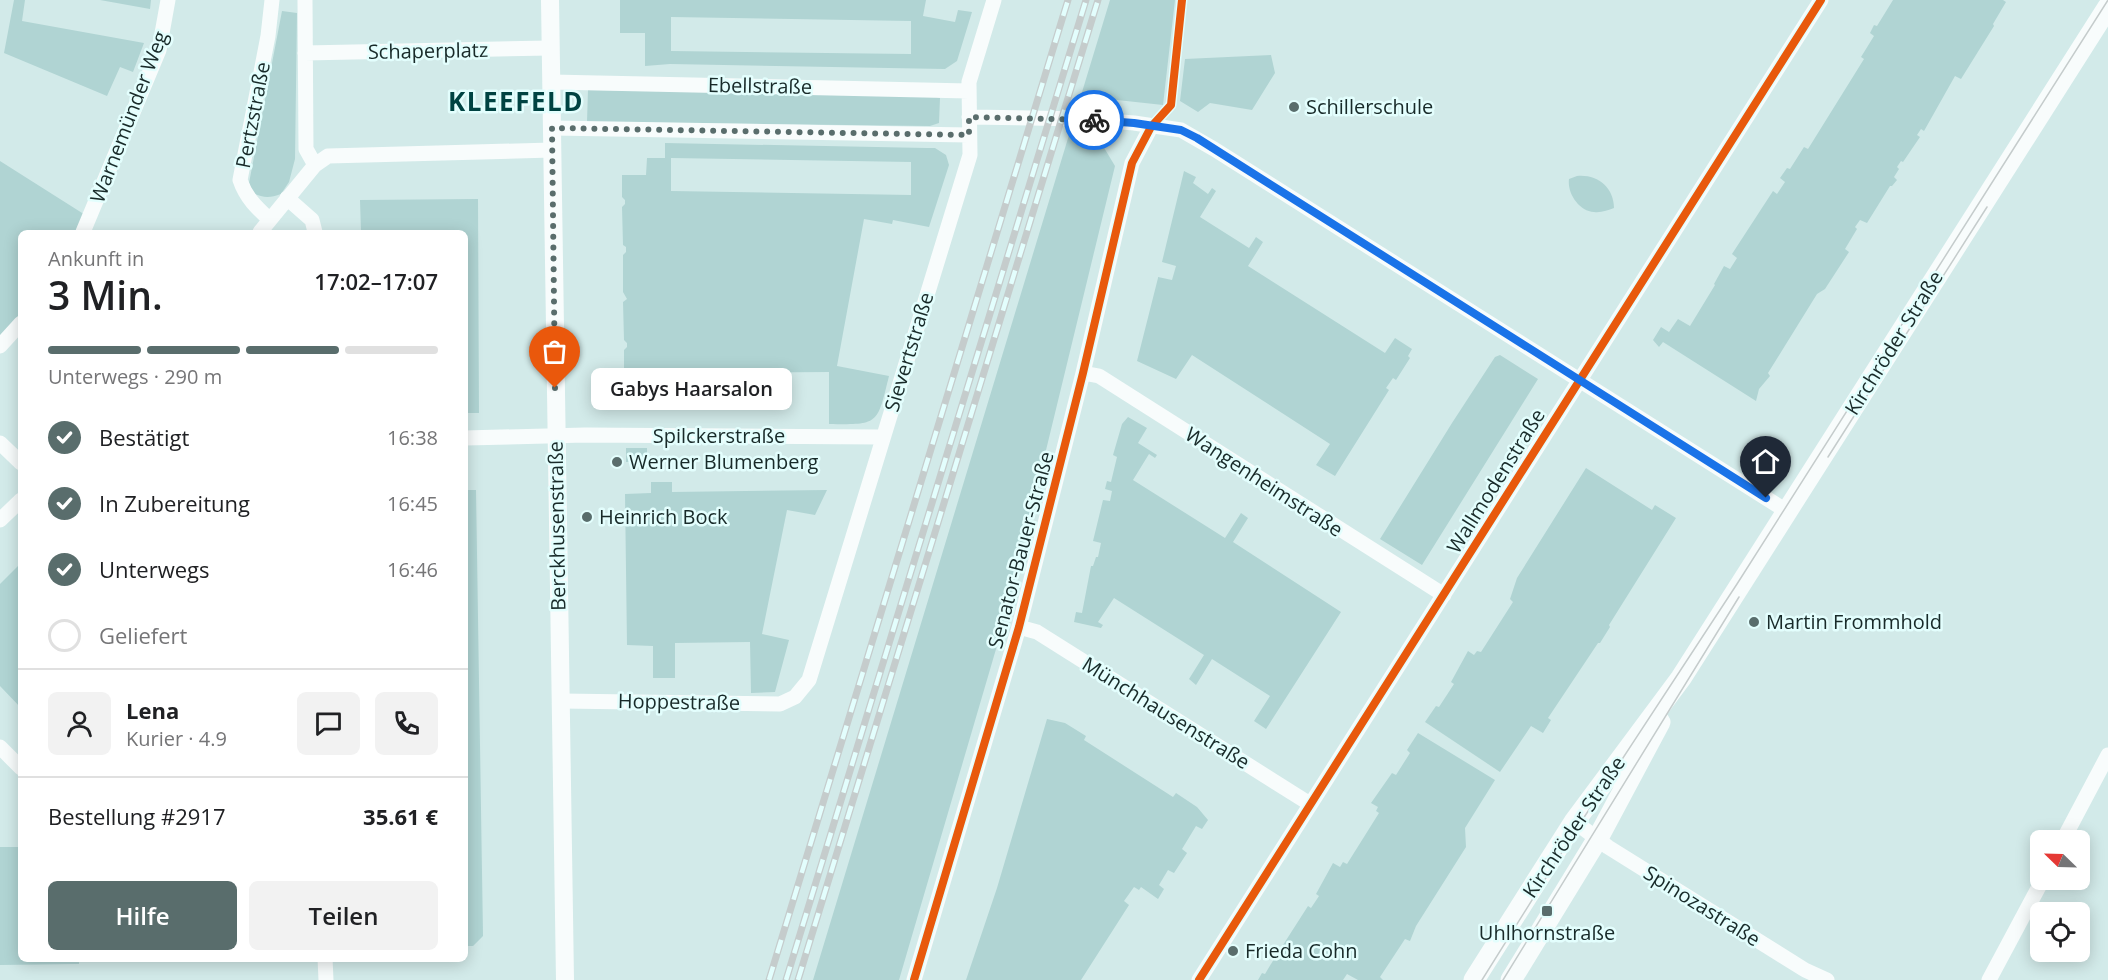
<!DOCTYPE html>
<html lang="de">
<head>
<meta charset="utf-8">
<style>
	body { margin:0; font-family:"Open Sans",sans-serif; background:#f2f2f2; color:#202124; height:100vh; display:flex; flex-direction:column; font-size:22px; white-space:nowrap }
	* { box-sizing:border-box; margin:0 }
	p { font-size:20px; color:#757577 }
	.icon { flex:none; width:33px; height:33px; fill:none; stroke:currentColor; stroke-width:2; stroke-linecap:round; stroke-linejoin:round }
	.map { position:relative; flex:1; overflow:hidden }
	.details { position:absolute; left:18px; top:230px; width:450px; height:732px; display:flex; flex-direction:column; background:#fff; border-radius:9px; box-shadow:0 3px 15px #0003 }
	.details>* { flex:none }
	.needle { width:39px; rotate:293deg }
	.tools { position:absolute; left:2030px; top:830px; display:grid; gap:12px }
	.tools a { display:grid; place-items:center; width:60px; height:60px; border-radius:9px; background:#fff; box-shadow:0 3px 15px #0003; font-size:30px }
	.pin { position:absolute; display:grid; place-items:center; width:51px; height:51px; color:#fff; margin:-62px -26px; border-radius:50% 50% 50% 0; rotate:-45deg; box-shadow:0 0 6px #0007 }
	.pin .icon { rotate:45deg }
	.courier { position:absolute; display:grid; place-items:center; width:60px; height:60px; margin:-30px; border:4px solid #1a73e8; border-radius:50%; background:#fff; color:#222; box-shadow:0 2px 8px #0007 }
	.bubble { position:absolute; height:42px; border-radius:9px; background:#fff; box-shadow:0 3px 15px #0003; font-size:20px; font-weight:600; line-height:42px; text-align:center }
	.summary em { font-style:normal; font-weight:600 }
	.summary div { display:flex; flex-direction:column-reverse }
	.summary { display:flex; align-items:center; justify-content:space-between; height:102px; padding:0 30px }
	h1 { font-size:39px; font-weight:600; line-height:45px }
	.bar { display:grid; grid-template-columns:repeat(4,1fr); gap:9px 6px; align-content:center; height:72px; padding:0 30px }
	.bar i { height:8px; border-radius:4px; background:#e0e0e0 }
	.bar .current { background:#596d6c }
	.bar p { grid-column:span 4 }
	.line { display:flex; align-items:center; gap:15px; padding:0 30px; border-top:2px solid #e0e0e0 }
	.line div { flex:1 }
	.round { display:grid; place-items:center; flex:none; width:63px; height:63px; border-radius:9px; background:#f2f2f2 }
	ol { padding:0 30px; list-style:none }
	li { display:flex; align-items:center; gap:18px; height:66px }
	li p { margin-inline-start:auto }
	li .icon { padding:6px; border-radius:50%; background:#596d6c; color:#fff; stroke-width:4 }
	li:last-child { color:#757577 }
	li i { width:33px; height:33px; border:3px solid #e0e0e0; border-radius:50% }
	.action { display:flex; gap:12px; margin-top:auto; padding:12px 30px }
	.action a { flex:1; height:69px; border-radius:9px; background:#596d6c; color:#fff; font-size:24px; font-weight:600; line-height:69px; text-align:center }
	.action a+a { background:#f2f2f2; color:#202124 }
	.map>svg:first-child { display:block }
	.green { fill:#b0d4d3; fill-rule:evenodd }
	.lines { fill:none; stroke-linecap:round; stroke-linejoin:round }
	.minor { stroke:#f8fcfc; stroke-width:15 }
	.tertiary { stroke:#f8fcfc; stroke-width:18 }
	.secondary { stroke:#f8fcfc; stroke-width:21 }
	.tram { stroke:#c5cccc; stroke-width:1.5 }
	.rail-casing { stroke:#c5cccc; stroke-width:7 }
	.rail { stroke:#e3fefd; stroke-width:4.5; stroke-dasharray:14; stroke-linecap:butt }
	.cycleway-casing { stroke:#e3fefd; stroke-width:11 }
	.cycleway { stroke:#e8590c; stroke-width:8 }
	.done { stroke:#596d6c; stroke-width:6; stroke-dasharray:0 10.8 }
	.route { stroke:#1a73e8; stroke-width:8 }
	.poi-dot { fill:#596d6c; stroke:#e3fefd; stroke-width:2 }
	.labels { text-anchor:middle; stroke-width:5; stroke-linejoin:round; paint-order:stroke }
	.street-label { font-size:20px; fill:#182a29; stroke:#e3fefd }
	.poi-label { font-size:20px; fill:#182a29; stroke:#e3fefd; text-anchor:start }
	.district-label { font-size:26px; font-weight:bold; letter-spacing:1.5px; fill:#004342; stroke:#e3fefd }
</style>
</head>
<body>
<div class="map">
<svg width="2108" height="980" viewBox="0 0 2108 980">
	<rect width="100%" height="100%" fill="#d2eae9"/>
	<path class="green" d="M14 0H25L22 21 144 43 133 72 120 67 107 96 4 53Z
		M100 0H151L150 9Z
		M620 0H926L923 16 955 22 958 10 972 12 957 61 945 69 670 64 645 66V33H620ZM671 17 911 21V54L671 51Z
		M1110 0H1175L1163 105 1108 99 1079 102Z
		M1893 0H2003L2006 2 1993 24 1994 26 1961 79 1955 76 1924 131 1921 129 1917 135 1920 137 1903 162 1901 161 1897 167 1899 169 1894 177 1897 180 1892 186H1890L1867 223 1860 220 1855 227 1857 229 1845 249 1849 252 1825 289 1817 294 1768 373 1770 376 1759 389 1756 401 1663 342 1659 347 1653 340 1661 327 1669 332 1678 319 1690 326 1715 285 1714 284 1724 266 1730 269 1737 258 1732 254 1773 191 1777 194 1785 182 1780 178 1787 168 1790 169 1804 147 1808 149 1864 59 1861 57 1874 36 1870 33 1874 25 1877 26Z
		M282 11 297 13 295 159 289 182 281 194C270 198 263 198 253 193L249 183Z
		M1271 55 1275 73 1252 110 1210 103 1198 112 1180 101 1185 59Z
		M588 90 929 94 940 98 939 123 930 126 587 122Z
		M1069 135 1103 146 1115 166 1006 615 899 980H813Z
		M665 143 927 148H935L946 155 949 165 929 227 893 220 892 224 864 219 837 366 889 376C877 424 880 425 829 424V372L670 373V403H664V385H649V371H624V350L627 347V343L624 340 623 302 627 299 623 292V255L626 252V247L623 245 622 207 625 204V200L622 197V175H646L647 158H665ZM671 158 911 162V195L671 191Z
		M0 161 90 218 83 232H21V323L0 346Z
		M1184 171 1196 177 1193 183 1208 194 1212 188 1216 191 1200 217 1249 248 1256 237 1263 242 1248 266 1385 353 1395 338 1412 349 1408 356 1410 358 1396 380 1393 378 1386 388 1389 390 1335 476 1316 465 1330 444 1192 355 1176 379 1137 361 1158 278V277L1172 280 1176 266 1162 262Z
		M1577 176C1597 174 1614 187 1614 208 1608 210 1601 213 1594 212 1579 211 1567 193 1569 179Z
		M478 199 479 413H465V232H361L360 200Z
		M1500 355 1538 379 1422 565 1380 539 1452 423 1495 357Z
		M1128 417 1147 428 1138 443 1157 455 1155 458 1149 454 1133 480 1225 538 1241 513 1248 518 1233 542 1341 612 1266 729 1254 721 1270 696 1212 659 1196 685 1189 679 1204 655 1114 598 1098 622 1103 625 1101 628 1074 622 1076 612 1082 613 1091 566H1093L1096 557H1098L1101 543 1093 541 1103 500 1110 501 1112 491 1105 489 1107 481 1111 482 1117 457 1113 455 1122 424Z
		M626 448H647V461L626 462Z
		M1586 468 1652 510 1655 505 1676 518 1609 625 1610 627 1600 643H1598L1548 718 1551 720 1543 733 1531 726 1500 772 1425 722 1436 706 1439 707 1454 684 1451 682 1468 651 1474 655 1477 651 1481 652 1513 602 1510 599 1517 578Z
		M651 482H672V492L827 490 815 515 787 510 762 634 789 640 775 692 751 693 750 642 675 643V678H653V646L627 645 625 494 651 493Z
		M465 490H476L483 936 473 946H465Z
		M19 565 21 566V708L0 686V584Z
		M1047 719 1065 723 1086 736 1084 740 1173 797 1176 793 1197 807 1208 820 1202 829 1196 826 1182 849 1187 853 1174 873 1168 870 1159 885 1164 889 1158 899 1141 887 1139 890 1134 887 1124 901 1129 905 1081 980H966L997 888Z
		M1418 733 1495 780 1465 828 1466 847 1416 926 1410 941 1405 939 1380 977 1383 980H1358L1347 974 1343 980H1258L1262 973 1265 974 1274 959 1277 961 1286 948 1283 945 1308 906 1311 908 1319 896 1316 894 1333 863 1340 867 1343 862 1347 864 1379 813 1376 811 1378 807 1371 803 1392 773 1396 775 1410 753 1407 750Z
		M0 847H21V958L262 959 79 961V964L0 965Z"/>
	<g class="lines">
		<path class="minor" d="M305 0 306 149 315 165
			M305 53 550 48
			M551 82 969 91
			M969 117 1084 119 1134 123 1181 130 1214 149 1788 512
			M552 128 969 135
			M287 198 312 220 315 232
			M270 220C257 208 246 198 240 180L268 36 272 0
			M83 232 159 50 168 0
			M260 232 315 165 328 156 552 150
			M0 346 21 323
			M1083 373 1099 376 1444 595
			M465 438 585 435 882 437
			M0 443 21 463
			M0 520 21 500
			M1019 627 1037 632 1310 804
			M561 701 780 704 795 697 809 680 970 155 969 82 994 0
			M0 747 21 768
			M1579 825 1608 847 1805 970 1827 980
			M2063 840 2108 755
			M325 958 326 980
			M914 980 1019 627 1083 373 1132 163 1151 127
			M1199 980 1821 0
			M1989 980 2043 879"/>
		<path class="tertiary" d="M550 0 565 980"/>
		<path class="secondary" d="M1474 980 1574 822 1681 678 2108 7
			M1511 980 1598 838 1660 722"/>
		<path class="tram" d="M1828 457 1987 207
			M1482 980 1579 825 1737 584 2108 0
			M1503 980 1739 597"/>
		<defs>
			<path id="rail" d="M769 980 1068 0
				M786 980 1086 0
				M798 980 1098 0"/>
		</defs>
		<use href="#rail" class="rail-casing"/>
		<use href="#rail" class="rail"/>
		<defs>
			<path id="cycleway" d="M914 980 1019 627 1083 373 1132 163 1151 127 1171 105 1182 0
				M1199 980 1821 0"/>
		</defs>
		<use href="#cycleway" class="cycleway-casing"/>
		<use href="#cycleway" class="cycleway"/>
	</g>
	<g class="lines">
		<path class="done" d="M555 388 552 128 969 135V117L1094 120"/>
		<path class="route" d="M1094 120 1134 123 1181 130 1197 138 1766 498"/>
	</g>
	<g class="poi-dot">
		<circle cx="1294" cy="107" r="6"/>
		<circle cx="617" cy="462" r="6"/>
		<circle cx="587" cy="517" r="6"/>
		<circle cx="1754" cy="622" r="6"/>
		<rect x="1541" y="905" width="12" height="12" rx="3"/>
		<circle cx="1233" cy="951" r="6"/>
	</g>
	<g class="labels">
		<g class="street-label">
			<text transform="translate(428 51) rotate(-1)" y="7">Schaperplatz</text>
			<text transform="translate(760 86) rotate(1)" y="7">Ebellstraße</text>
			<text transform="translate(253 115) rotate(-79)" y="7">Pertzstraße</text>
			<text transform="translate(129 117) rotate(-69)" y="7">Warnemünder Weg</text>
			<text transform="translate(1894 343) rotate(-58)" y="7">Kirchröder Straße</text>
			<text transform="translate(909 352) rotate(-73)" y="7">Sievertstraße</text>
			<text x="719" y="443">Spilckerstraße</text>
			<text transform="translate(1496 481) rotate(-58)" y="7">Wallmodenstraße</text>
			<text transform="translate(1264 482) rotate(33)" y="7">Wangenheimstraße</text>
			<text transform="translate(557 526) rotate(-91)" y="7">Berckhusenstraße</text>
			<text transform="translate(1021 550) rotate(-75)" y="7">Senator-Bauer-Straße</text>
			<text transform="translate(679 702) rotate(1)" y="7">Hoppestraße</text>
			<text transform="translate(1166 713) rotate(32)" y="7">Münchhausenstraße</text>
			<text transform="translate(1574 827) rotate(-56)" y="7">Kirchröder Straße</text>
			<text transform="translate(1702 906) rotate(32)" y="7">Spinozastraße</text>
		</g>
		<g class="poi-label">
			<text x="1306" y="114">Schillerschule</text>
			<text x="629" y="469">Werner Blumenberg</text>
			<text x="599" y="524">Heinrich Bock</text>
			<text x="1766" y="629">Martin Frommhold</text>
			<text x="1547" y="940" text-anchor="middle">Uhlhornstraße</text>
			<text x="1245" y="958">Frieda Cohn</text>
		</g>
		<g class="district-label">
			<text x="516" y="111">KLEEFELD</text>
		</g>
	</g>
</svg>
<div class="tools">
<a><svg class="needle" viewBox="-14 -14 28 28"><path d="M0-13l5 13h-10z" fill="#e53935"/><path d="M0 13l5-13h-10z" fill="#757577"/></svg></a>
<a><svg class="icon" aria-label="locate" viewBox="0 0 24 24"><circle cx="12" cy="12" r="6"/><path d="M12 2v4M12 18v4M2 12h4M18 12h4"/></svg></a>
</div>
<div class="pin" style="left:555px;top:388px;background:#ea580c"><svg class="icon" aria-label="bag" viewBox="0 0 24 24"><path d="M5 8h14l-1 12H6zM9 8a3 3 0 0 1 6 0"/></svg></div>
<div class="pin" style="left:1766px;top:498px;background:#1f2937"><svg class="icon" aria-label="home" viewBox="0 0 24 24"><path d="M3 11l9-7 9 7M6 9v11h12V9"/></svg></div>
<div class="courier" style="left:1094px;top:120px"><svg class="icon" aria-label="bike" viewBox="0 0 24 24"><circle cx="6" cy="16" r="4"/><circle cx="18" cy="16" r="4"/><path d="M6 16l4-8h5l3 8M10 8l3 8H6M13 5h3"/></svg></div>
<div class="bubble" style="left:591px;top:368px;width:201px">Gabys Haarsalon</div>
<section class="details">
<div class="summary"><div><h1>3 Min.</h1><p>Ankunft in</p></div><em>17:02–17:07</em></div>
<div class="bar"><i class="current"></i><i class="current"></i><i class="current"></i><i></i><p>Unterwegs · 290 m</p></div>
<ol>
<li><svg class="icon" aria-label="check" viewBox="0 0 24 24"><path d="M5 12l5 5 9-10"/></svg>Bestätigt<p>16:38</p></li>
<li><svg class="icon" aria-label="check" viewBox="0 0 24 24"><path d="M5 12l5 5 9-10"/></svg>In Zubereitung<p>16:45</p></li>
<li><svg class="icon" aria-label="check" viewBox="0 0 24 24"><path d="M5 12l5 5 9-10"/></svg>Unterwegs<p>16:46</p></li>
<li><i></i>Geliefert</li>
</ol>
<div class="line" style="height:108px"><a class="round"><svg class="icon" aria-label="person" viewBox="0 0 24 24"><circle cx="12" cy="8" r="4"/><path d="M4 21q1-7 8-7t8 7"/></svg></a><div><b>Lena</b><p>Kurier · 4.9</p></div><a class="round"><svg class="icon" aria-label="chat" viewBox="0 0 24 24"><path d="M4 5h16v11H9l-5 4z"/></svg></a><a class="round"><svg class="icon" aria-label="phone" viewBox="0 0 24 24"><path d="M5 4h4l2 5-3 2q2 4 5 5l2-3 5 2v4C11 20 4 13 5 4z"/></svg></a></div>
<div class="line" style="height:78px"><div>Bestellung #2917</div><b>35.61 €</b></div>
<div class="action"><a>Hilfe</a><a>Teilen</a></div>
</section>
</div>
</body>
</html>
